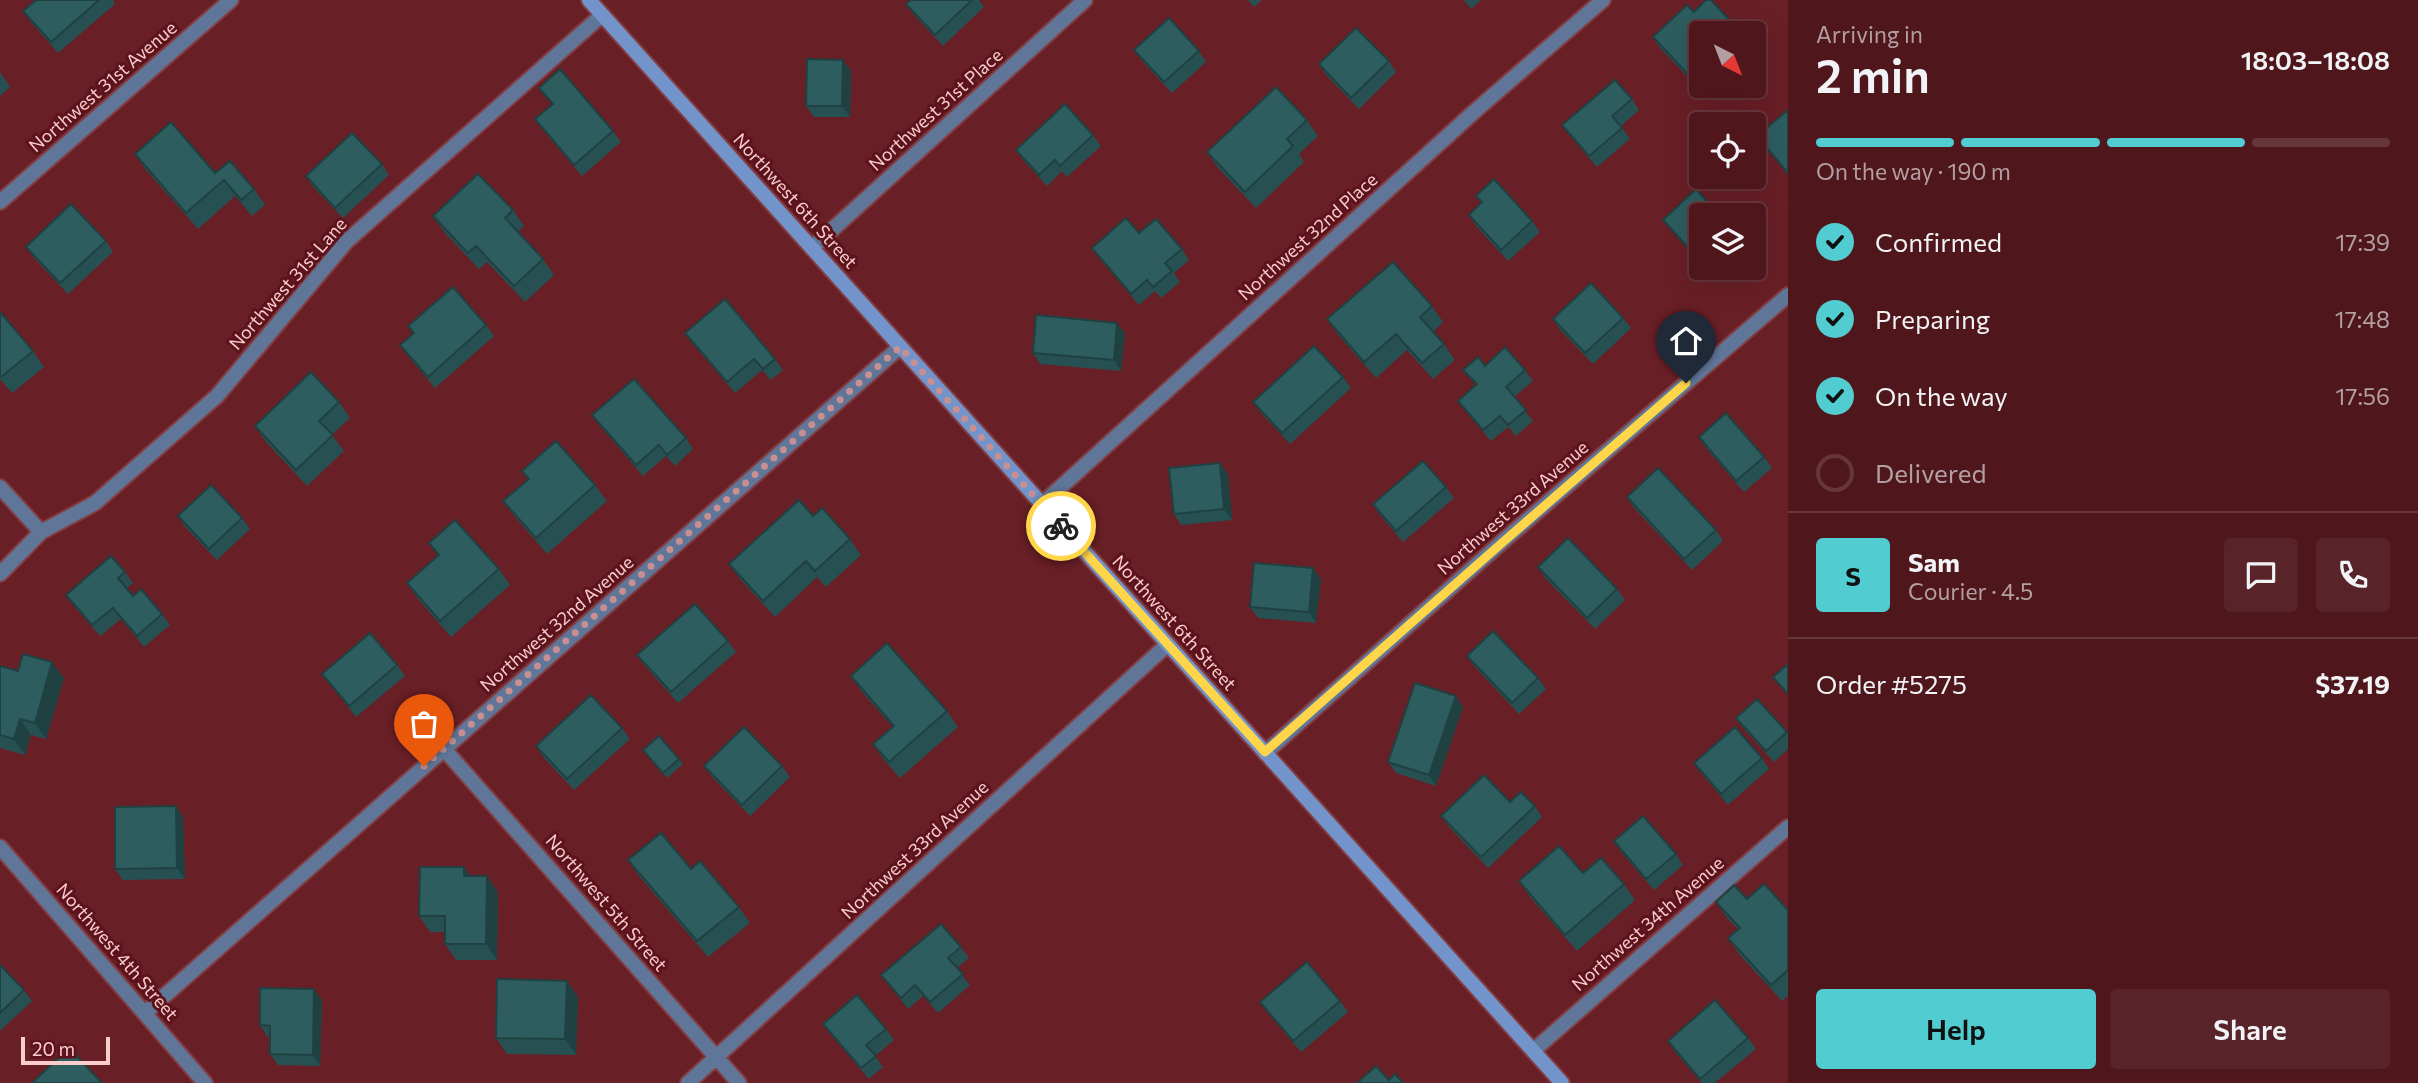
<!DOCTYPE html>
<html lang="en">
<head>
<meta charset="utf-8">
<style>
	body { margin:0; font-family:Commissioner,sans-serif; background:#592429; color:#f1f3f6; height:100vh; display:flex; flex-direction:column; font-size:26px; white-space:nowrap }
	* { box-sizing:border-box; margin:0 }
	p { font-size:23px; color:#b39fa3 }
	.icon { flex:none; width:38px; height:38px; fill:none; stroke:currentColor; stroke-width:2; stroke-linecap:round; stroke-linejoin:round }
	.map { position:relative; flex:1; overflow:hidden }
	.details { display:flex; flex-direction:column; background:#4f171c; width:630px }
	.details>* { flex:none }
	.needle { width:46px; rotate:138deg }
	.buttons { position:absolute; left:1689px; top:21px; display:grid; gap:14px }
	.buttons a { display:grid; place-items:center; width:77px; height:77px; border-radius:7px; background:#4f171c; box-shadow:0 7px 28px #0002,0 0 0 2px #66363b; font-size:35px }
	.scale { position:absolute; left:21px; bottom:18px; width:89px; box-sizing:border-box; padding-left:7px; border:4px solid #facccb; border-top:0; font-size:19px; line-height:24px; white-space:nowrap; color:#facccb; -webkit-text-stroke:5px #5d131c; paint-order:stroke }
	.pin { position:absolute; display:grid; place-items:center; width:60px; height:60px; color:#fff; margin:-72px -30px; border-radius:50% 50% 50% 0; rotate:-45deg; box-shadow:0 0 7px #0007 }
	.pin .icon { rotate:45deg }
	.courier { position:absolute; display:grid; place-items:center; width:70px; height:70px; margin:-35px; border:5px solid #ffd54a; border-radius:50%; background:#fff; color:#222; box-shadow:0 2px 9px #0007 }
	.overview em { font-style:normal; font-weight:600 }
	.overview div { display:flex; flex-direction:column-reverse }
	.overview { display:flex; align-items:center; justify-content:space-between; height:119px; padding:0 28px }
	h1 { font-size:46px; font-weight:600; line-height:52px }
	.bar { display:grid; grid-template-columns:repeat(4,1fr); gap:10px 7px; align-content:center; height:84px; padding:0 28px }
	.bar i { height:9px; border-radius:5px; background:#66363b }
	.bar .current { background:#51ccd1 }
	.bar p { grid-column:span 4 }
	.line { display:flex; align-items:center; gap:18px; padding:0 28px; border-top:2px solid #66363b }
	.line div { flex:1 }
	.round { display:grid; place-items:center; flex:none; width:74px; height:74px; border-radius:7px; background:#592429 }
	ol { padding:0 28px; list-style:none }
	li { display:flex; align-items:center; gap:21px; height:77px }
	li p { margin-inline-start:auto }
	li .icon { padding:7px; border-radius:50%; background:#51ccd1; color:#111; stroke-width:4 }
	li:last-child { color:#b39fa3 }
	li i { width:38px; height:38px; border:4px solid #66363b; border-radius:50% }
	.button { display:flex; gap:14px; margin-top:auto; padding:14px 28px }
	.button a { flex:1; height:80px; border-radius:7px; background:#51ccd1; color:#111; font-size:28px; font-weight:600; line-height:80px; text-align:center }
	.button a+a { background:#592429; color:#f1f3f6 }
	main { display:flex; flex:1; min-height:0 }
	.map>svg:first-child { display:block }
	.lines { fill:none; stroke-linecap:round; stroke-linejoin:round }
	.minor-casing { stroke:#833e44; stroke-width:18 }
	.secondary-casing { stroke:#833e44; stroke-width:18 }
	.minor { stroke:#607698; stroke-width:14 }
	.secondary { stroke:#7294ca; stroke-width:14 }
	.wall { fill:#275052 }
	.shaded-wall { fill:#204142 }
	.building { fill:#2d5d5f; stroke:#204142; stroke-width:2 }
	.done { stroke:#c78f91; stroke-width:7; stroke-dasharray:0 12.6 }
	.route { stroke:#ffd54a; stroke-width:9 }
	.labels { text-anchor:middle; stroke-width:6; stroke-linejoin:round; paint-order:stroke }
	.street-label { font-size:18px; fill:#facccb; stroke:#5d131c }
</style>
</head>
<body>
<main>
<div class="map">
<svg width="1788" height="1083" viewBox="0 0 1788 1083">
	<rect width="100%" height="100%" fill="#691f26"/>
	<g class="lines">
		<defs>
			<path id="minor" d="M0 202 231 0
				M812 248 1085 0
				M0 487 41 532
				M1041 505 1475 111 1603 0
				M0 574 41 532 95 503 217 396 347 241 602 15
				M444 749 739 1083
				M1265 753 1502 542 1788 295
				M0 847 205 1083
				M145 1013 900 347
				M1533 1051 1788 827
				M688 1083 1168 644"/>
			<path id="secondary" d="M589 0 1562 1083"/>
		</defs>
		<use href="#minor" class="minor-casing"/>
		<use href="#secondary" class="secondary-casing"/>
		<use href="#minor" class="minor"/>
		<use href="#secondary" class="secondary"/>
	</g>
	<path class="wall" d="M36 0H113L115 4 58 53 31 22 23 11Z
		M911 0H979L984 7 943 46 914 15 906 4Z
		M1248 0H1262L1254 7Z
		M1464 0H1481L1471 9Z
		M1694 12 1736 27 1741 33H1701V86H1713L1704 94 1660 48 1653 37Z
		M1134 50 1199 51 1206 62 1172 93 1142 61Z
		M1389 61 1396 72 1359 109 1326 75 1319 64Z
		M851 71 850 117H814L806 106Z
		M0 72 10 87 0 96Z
		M539 88 613 131 621 142 582 176 543 130 535 119 552 104Z
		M1632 99 1639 110 1621 126 1630 139 1597 167 1570 136 1562 125Z
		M1788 110V175L1765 147 1757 136Z
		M1307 120 1318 136 1299 154 1304 162 1256 208 1218 168 1207 152Z
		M1093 135 1101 146 1067 177 1062 171 1047 186 1024 161 1016 150Z
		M135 154 215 173 254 189 265 205 252 216 235 196 198 229 146 170Z
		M382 164 389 175 343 218 313 187 306 176Z
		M1476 196 1532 221 1540 232 1508 261 1476 226 1469 215 1481 203Z
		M513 210 524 226 518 232 543 259 554 275 525 302 487 262 479 269 444 232 433 216Z
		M1701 215V264L1671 230 1663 220Z
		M1139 233 1182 249 1189 260 1174 273 1180 282 1161 298 1155 291 1139 305 1100 259 1092 248Z
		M106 241 113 252 68 294 34 258 26 247Z
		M1432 306 1443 322 1433 332 1444 344 1455 360 1433 379 1407 350 1376 378 1339 336 1327 319Z
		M0 312 33 351 44 367 12 393 0 379Z
		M1623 318 1631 328 1593 364 1560 330 1553 319Z
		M486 325 494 336 435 388 408 356 400 345 413 333 408 326Z
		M685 333 775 359 783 370 771 380 762 370 735 393 693 344Z
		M1125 333 1121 371 1040 364 1033 353Z
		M1485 366 1525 370 1533 381 1514 397 1533 421 1516 436 1508 427 1491 441 1466 412 1458 401 1476 385 1463 370Z
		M1343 377 1351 388 1290 444 1261 413 1253 402Z
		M339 402 350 418 332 435 344 451 307 486 266 442 255 426Z
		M592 415 686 438 693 449 675 466 666 456 643 476 600 426Z
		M1699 437 1764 457 1772 468 1744 492 1706 448Z
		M1220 463 1228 474 1232 520 1181 525 1174 514Z
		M522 471 595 485 607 501 547 554 515 517 503 501 528 480Z
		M1446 487 1454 498 1403 542 1380 515 1373 504Z
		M1627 497 1716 530 1723 541 1692 570 1634 508Z
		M178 516 242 518 250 529 217 560 185 527Z
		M813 516 850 539 861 555 826 587 817 577 775 617 741 580 729 564Z
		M429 543 499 569 510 585 451 637 418 599 407 583 438 556Z
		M1538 567 1617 589 1625 600 1595 629 1545 578Z
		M1313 568 1321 579 1316 623 1258 618 1250 607Z
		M125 572 133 583 127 588 133 596 162 614 170 625 144 647 121 619 100 636 74 606 66 595Z
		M728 641 736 652 678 703 645 666 637 655Z
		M1467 656 1538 678 1546 689 1519 714 1475 667Z
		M397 665 405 676 356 717 322 674Z
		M0 666 18 671 64 678 46 739 31 735 25 755 0 748Z
		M851 676 947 711 958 727 900 778 884 760 873 744 893 727 862 692Z
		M1757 699 1788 733V749L1774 762 1744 729 1736 718Z
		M1463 707 1436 786 1396 773 1388 762Z
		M622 728 630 739 574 790 543 757 536 746Z
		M643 750 679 759 683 764 667 778Z
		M1762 758 1769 769 1728 805 1702 774 1694 763Z
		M704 766H782L790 777 750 816 712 777Z
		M1510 802 1535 806 1542 817 1488 868 1449 827 1441 816Z
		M183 817 185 879 123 880 115 869Z
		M1614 841 1676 854 1683 865 1654 890 1621 852Z
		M628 860 691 869 739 907 750 923 708 957 639 876Z
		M1583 873 1624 884 1635 900 1577 951 1530 897 1519 881Z
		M470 876 498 892 497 960H456L445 944V932H430L419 916Z
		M1747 899 1788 910V996L1782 1001 1739 954 1728 938 1738 929 1727 918 1716 902Z
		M961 947 969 958 957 968 970 985 938 1013 923 996 908 1009 881 975Z
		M0 965 24 990 32 1001 0 1031Z
		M578 997 576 1055 507 1054 496 1038Z
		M322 1000 320 1066 278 1065 270 1054V1036H267L260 1025Z
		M1340 1001 1348 1012 1301 1052 1268 1013 1260 1002Z
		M823 1024 886 1029 894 1040 875 1056 883 1067 869 1079 831 1035Z
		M1748 1038 1756 1049 1715 1083H1702L1675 1052 1668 1041Z"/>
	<path class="shaded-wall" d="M843 60 851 71 850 117 842 106Z
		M1117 323 1125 333 1121 371 1114 360Z
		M1220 463 1228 474 1232 520 1224 509Z
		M1313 568 1321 579 1316 623 1309 612Z
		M52 662 64 678 46 739 35 723Z
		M1456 696 1463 707 1436 786 1429 775Z
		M20 719 31 735 25 755 14 739Z
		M176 806 183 817 185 879 177 868Z
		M464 867 475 883 464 876Z
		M487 876 498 892 497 960 486 944Z
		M567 981 578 997 576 1055 565 1039Z
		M314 989 322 1000 320 1066 313 1055Z"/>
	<path class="building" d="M36 0H99L51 42 23 11Z
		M911 0H972L935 35 906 4Z
		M1706 0H1711L1736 27 1730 33H1701V79L1696 83 1653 37 1687 5 1694 12Z
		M1169 18 1199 51 1164 82 1134 50Z
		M1356 28 1389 61 1351 98 1319 64Z
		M807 59 843 60 842 106H806Z
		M560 69 613 131 574 165 535 119 553 104 539 88Z
		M1615 80 1632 99 1612 116 1622 128 1589 156 1562 125Z
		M1276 87 1307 120 1287 139 1293 146 1245 192 1207 152Z
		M1065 104 1093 135 1060 166 1055 160 1039 175 1016 150Z
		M1788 110V173L1757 136Z
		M171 122 215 173 230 161 254 189 241 200 224 180 186 213 135 154Z
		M352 133 382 164 335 208 306 176Z
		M478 174 513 210 505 218 543 259 514 286 476 246 468 253 433 216Z
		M1494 179 1532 221 1501 250 1469 215 1482 202 1476 196Z
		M1696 189 1719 215H1701V250L1695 255 1663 220Z
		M71 204 106 241 60 283 26 247Z
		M1126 218 1139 233 1156 219 1182 249 1165 263 1172 271 1153 287 1147 280 1131 294 1092 248Z
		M1393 262 1432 306 1420 317 1444 344 1422 363 1396 334 1364 362 1327 319Z
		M1591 283 1623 318 1585 353 1553 319Z
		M453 287 486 325 428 377 400 345 414 333 408 326Z
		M725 299 775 359 763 369 754 359 727 382 685 333Z
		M0 312 33 351 1 377 0 376Z
		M1036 315 1117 323 1114 360 1033 353Z
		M1314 346 1343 377 1282 433 1253 402Z
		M1505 347 1525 370 1506 387 1526 410 1508 425 1500 416 1483 430 1458 401 1477 384 1463 370 1478 357 1485 366Z
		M311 372 339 402 319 421 333 435 296 470 255 426Z
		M634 379 686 438 667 455 659 445 636 465 592 415Z
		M1726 413 1764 457 1736 481 1699 437Z
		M556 441 595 485 536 538 503 501 529 479 522 471Z
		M1423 461 1446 487 1396 531 1373 504Z
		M1220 463 1224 509 1174 514 1169 468Z
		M1658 468 1716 530 1684 559 1627 497Z
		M211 485 242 518 209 549 178 516Z
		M799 500 813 516 822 508 850 539 815 571 806 561 763 601 729 564Z
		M455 520 499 569 440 621 407 583 439 555 429 543Z
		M1568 538 1617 589 1587 618 1538 567Z
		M111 556 125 572 118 578 133 596 141 589 162 614 137 636 113 608 92 625 66 595Z
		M1254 563 1313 568 1309 612 1250 607Z
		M695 604 728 641 671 692 637 655Z
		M1493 631 1538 678 1512 703 1467 656Z
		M370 633 397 665 349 706 322 674Z
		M887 643 947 711 889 762 873 744 894 726 851 676Z
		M23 654 52 662 35 723 20 719 14 739 0 735V666L18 671Z
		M1788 664V694L1773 677Z
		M1415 683 1456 696 1429 775 1388 762Z
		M591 695 622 728 567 779 536 746Z
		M1757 699 1787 732 1766 751 1736 718Z
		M744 727 782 766 742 805 704 766Z
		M1735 727 1762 758 1721 794 1694 763Z
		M659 736 679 759 663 773 643 750Z
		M1484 775 1510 802 1521 792 1535 806 1481 857 1441 816Z
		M176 806 177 868 115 869V807Z
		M1643 816 1676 854 1646 879 1614 841Z
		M661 833 691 869 700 861 739 907 697 941 628 860Z
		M1559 846 1583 873 1601 858 1624 884 1565 935 1519 881Z
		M420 867H464V876H487L486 944H445V916H419Z
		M1764 884 1788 910V970L1771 985 1728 938 1740 928 1716 902 1734 885 1747 899Z
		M941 924 961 947 948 958 963 974 930 1002 915 985 901 998 881 975Z
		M1307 962 1340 1001 1293 1041 1260 1002Z
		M0 965 24 990 0 1013Z
		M497 979 567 981 565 1039 496 1038Z
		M260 988 314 989 313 1055 270 1054V1026L260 1025Z
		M857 995 886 1029 866 1045 876 1056 861 1068 823 1024Z
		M1715 1000 1748 1038 1700 1079 1668 1041Z
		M69 1048 102 1083H32Z
		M1376 1066 1389 1080 1395 1074 1403 1083H1357Z"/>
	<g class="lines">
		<path class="done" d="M424 766 900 347 1061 526"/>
		<path class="route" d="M1061 526 1265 752 1503 542 1686 383"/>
	</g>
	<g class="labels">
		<g class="street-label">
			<text transform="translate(103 87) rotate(-41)" y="6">Northwest 31st Avenue</text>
			<text transform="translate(936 110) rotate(-42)" y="6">Northwest 31st Place</text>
			<text transform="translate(795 201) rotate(48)" y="6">Northwest 6th Street</text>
			<text transform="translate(1308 237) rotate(-42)" y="6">Northwest 32nd Place</text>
			<text transform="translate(288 284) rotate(-49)" y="6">Northwest 31st Lane</text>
			<text transform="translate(1513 508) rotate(-41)" y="6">Northwest 33rd Avenue</text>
			<text transform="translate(1174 623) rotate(48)" y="6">Northwest 6th Street</text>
			<text transform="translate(557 624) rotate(-41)" y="6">Northwest 32nd Avenue</text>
			<text transform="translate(915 850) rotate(-43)" y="6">Northwest 33rd Avenue</text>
			<text transform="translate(606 903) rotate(49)" y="6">Northwest 5th Street</text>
			<text transform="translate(1648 924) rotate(-41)" y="6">Northwest 34th Avenue</text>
			<text transform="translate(117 952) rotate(49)" y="6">Northwest 4th Street</text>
		</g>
	</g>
</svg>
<div class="buttons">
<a><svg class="needle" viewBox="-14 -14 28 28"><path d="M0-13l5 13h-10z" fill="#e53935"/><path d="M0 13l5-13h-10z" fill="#b39fa3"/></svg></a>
<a><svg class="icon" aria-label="locate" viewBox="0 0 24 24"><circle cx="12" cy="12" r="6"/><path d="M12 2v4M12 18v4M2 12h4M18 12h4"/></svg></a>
<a><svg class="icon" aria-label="layers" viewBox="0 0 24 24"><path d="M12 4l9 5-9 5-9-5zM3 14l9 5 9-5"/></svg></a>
</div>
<div class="scale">20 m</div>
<div class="pin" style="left:424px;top:766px;background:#ea580c"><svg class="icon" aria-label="bag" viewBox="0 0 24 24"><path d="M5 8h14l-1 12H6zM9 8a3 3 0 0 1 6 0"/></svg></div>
<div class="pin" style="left:1686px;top:383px;background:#1f2937"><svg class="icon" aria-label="home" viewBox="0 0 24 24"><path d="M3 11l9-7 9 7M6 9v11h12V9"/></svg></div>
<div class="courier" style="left:1061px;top:526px"><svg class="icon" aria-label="bike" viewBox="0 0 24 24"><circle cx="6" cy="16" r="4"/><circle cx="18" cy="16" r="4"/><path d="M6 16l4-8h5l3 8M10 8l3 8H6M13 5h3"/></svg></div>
</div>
<section class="details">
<div class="overview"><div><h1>2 min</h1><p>Arriving in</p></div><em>18:03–18:08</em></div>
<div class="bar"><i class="current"></i><i class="current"></i><i class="current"></i><i></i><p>On the way · 190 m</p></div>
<ol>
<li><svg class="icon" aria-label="check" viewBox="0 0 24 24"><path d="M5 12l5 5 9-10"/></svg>Confirmed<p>17:39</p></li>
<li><svg class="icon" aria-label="check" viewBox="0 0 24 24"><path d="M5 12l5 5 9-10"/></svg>Preparing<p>17:48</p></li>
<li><svg class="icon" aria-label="check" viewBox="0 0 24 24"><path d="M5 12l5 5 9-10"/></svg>On the way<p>17:56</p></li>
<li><i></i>Delivered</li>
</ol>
<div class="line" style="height:126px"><b class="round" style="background:#51ccd1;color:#111">S</b><div><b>Sam</b><p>Courier · 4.5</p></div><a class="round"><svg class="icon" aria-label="chat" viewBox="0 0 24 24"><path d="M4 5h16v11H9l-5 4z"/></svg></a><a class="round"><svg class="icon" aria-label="phone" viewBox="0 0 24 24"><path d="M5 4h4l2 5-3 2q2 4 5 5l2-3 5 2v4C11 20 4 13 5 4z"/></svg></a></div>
<div class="line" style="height:91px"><div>Order #5275</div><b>$37.19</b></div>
<div class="button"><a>Help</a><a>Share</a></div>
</section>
</main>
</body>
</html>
